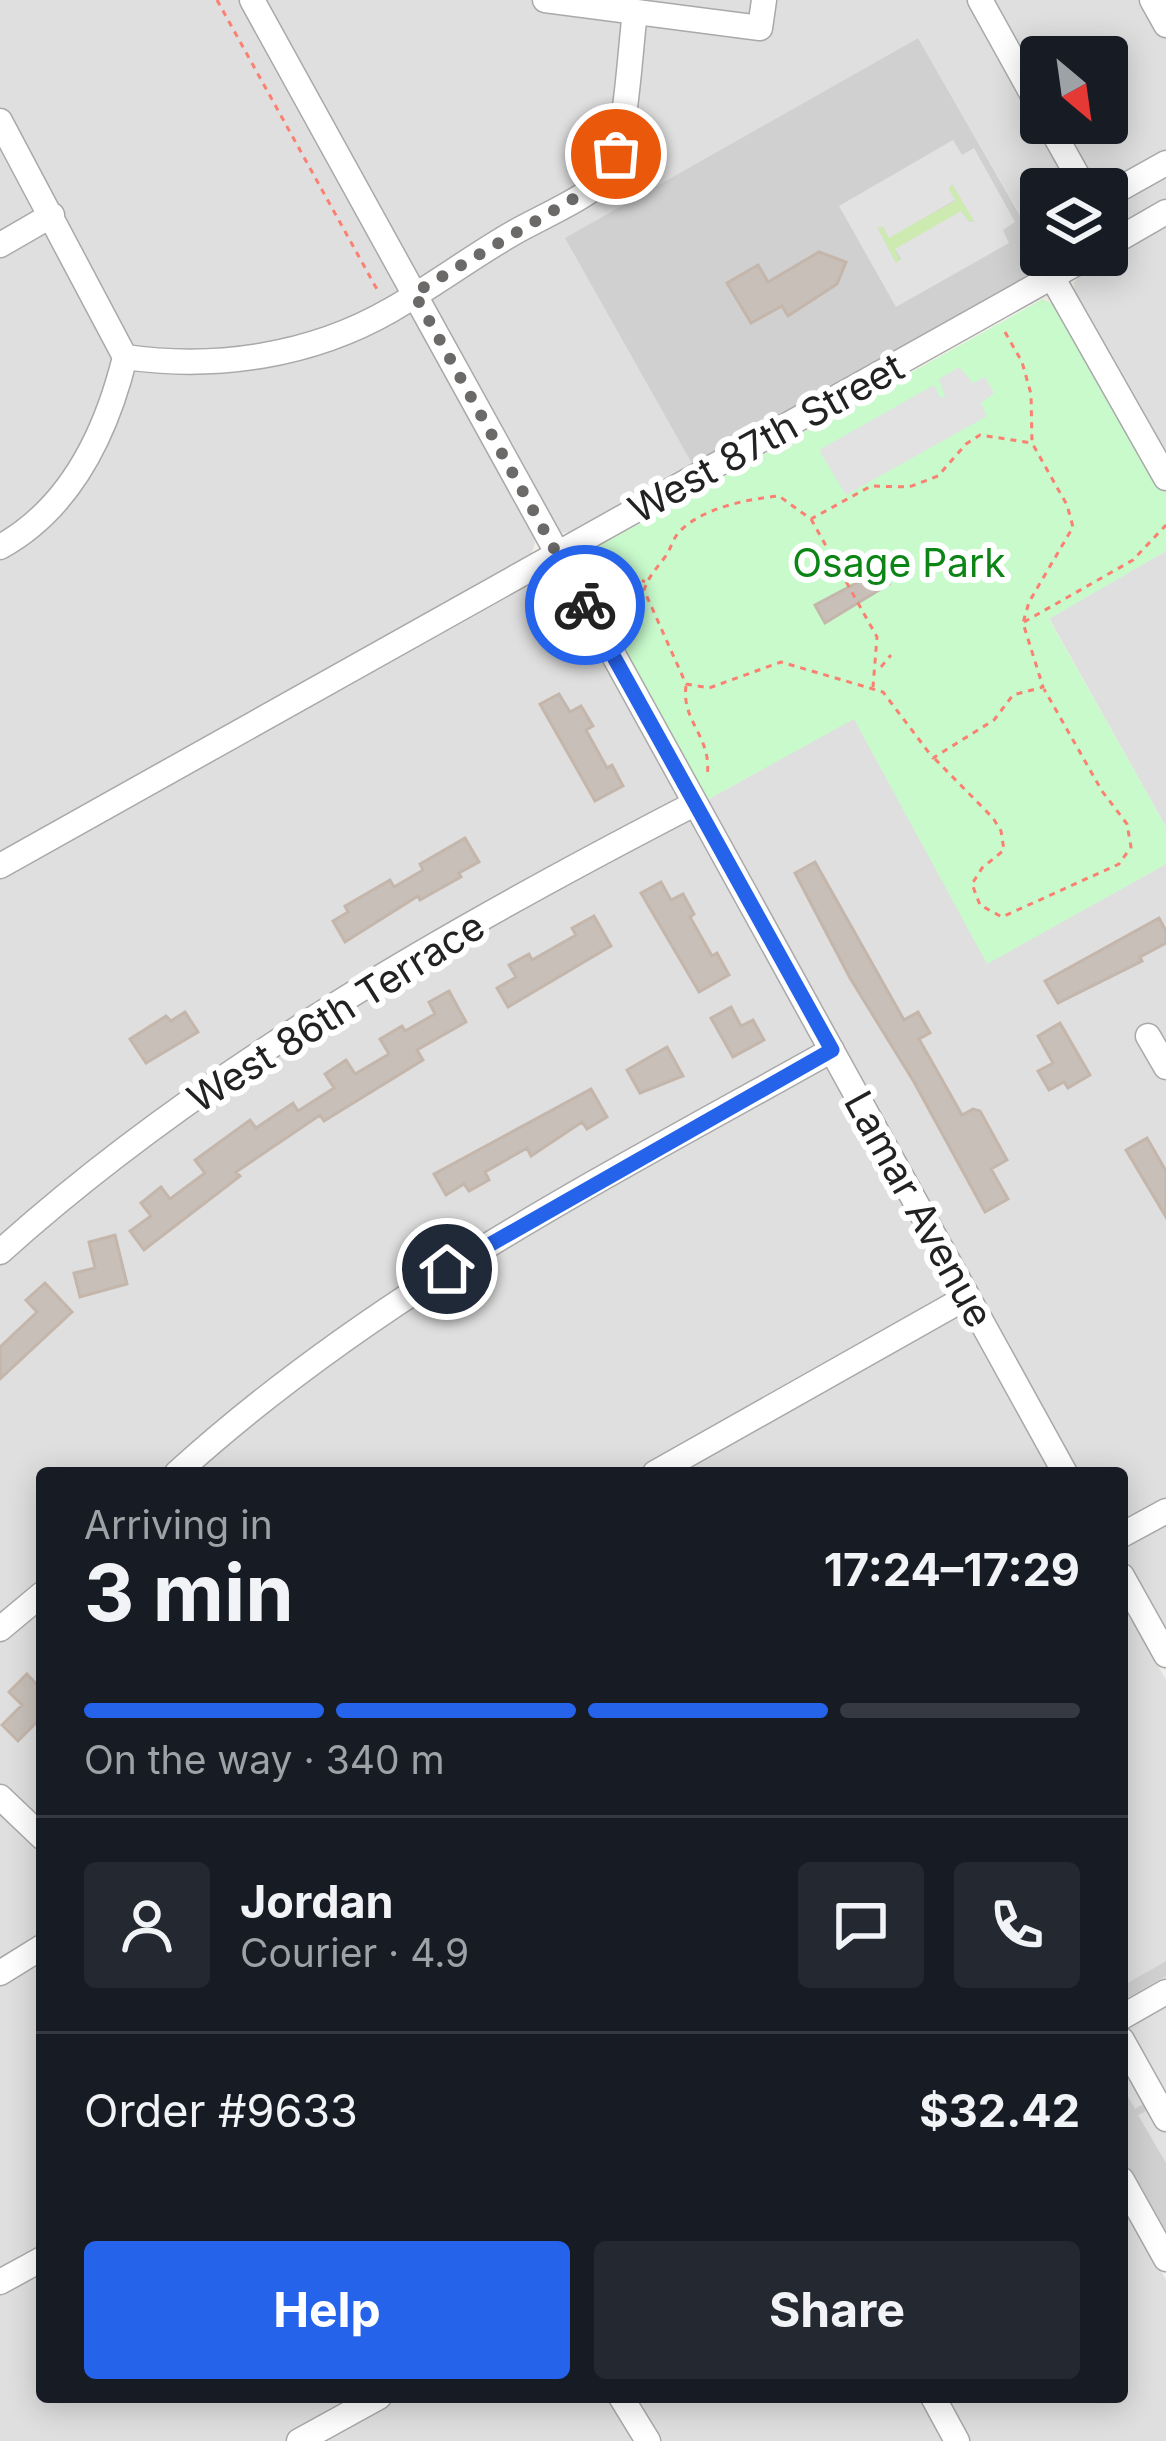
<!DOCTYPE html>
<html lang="en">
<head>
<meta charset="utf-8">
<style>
	body { margin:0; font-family:Inter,sans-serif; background:#242831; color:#f1f3f6; height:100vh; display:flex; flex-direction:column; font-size:45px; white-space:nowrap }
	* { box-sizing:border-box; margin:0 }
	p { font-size:39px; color:#9ea1a6 }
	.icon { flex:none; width:66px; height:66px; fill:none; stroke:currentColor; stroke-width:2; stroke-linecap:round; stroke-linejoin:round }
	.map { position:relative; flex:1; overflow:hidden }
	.side { position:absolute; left:36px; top:1467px; width:1092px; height:936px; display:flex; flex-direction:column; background:#171b24; border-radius:12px; box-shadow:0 6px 30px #0003 }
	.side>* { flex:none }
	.needle { width:78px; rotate:151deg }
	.fabs { position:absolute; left:1020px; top:36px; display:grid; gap:24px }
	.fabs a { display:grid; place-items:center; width:108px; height:108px; border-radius:12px; background:#171b24; box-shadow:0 6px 30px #0003; font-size:60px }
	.pin { position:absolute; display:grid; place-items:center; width:102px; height:102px; color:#fff; margin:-51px; border:6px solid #fff; border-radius:50%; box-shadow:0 3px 12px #0007 }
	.courier { position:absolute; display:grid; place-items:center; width:120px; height:120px; margin:-60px; border:9px solid #2563eb; border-radius:50%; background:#fff; color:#222; box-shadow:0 3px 15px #0007 }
	.head em { font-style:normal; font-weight:700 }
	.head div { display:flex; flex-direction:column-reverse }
	.head { display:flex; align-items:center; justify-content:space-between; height:204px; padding:0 48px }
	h1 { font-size:78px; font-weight:700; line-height:90px }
	.bar { display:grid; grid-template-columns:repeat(4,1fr); gap:18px 12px; align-content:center; height:144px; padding:0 48px }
	.bar i { height:15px; border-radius:9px; background:#363941 }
	.bar .current { background:#2563eb }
	.bar p { grid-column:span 4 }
	.line { display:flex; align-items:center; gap:30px; padding:0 48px; border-top:3px solid #363941 }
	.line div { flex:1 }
	.round { display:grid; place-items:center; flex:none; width:126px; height:126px; border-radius:12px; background:#242831 }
	.cta { display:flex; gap:24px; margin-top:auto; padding:24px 48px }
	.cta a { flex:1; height:138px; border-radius:12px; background:#2563eb; color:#fff; font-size:48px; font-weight:700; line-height:138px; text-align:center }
	.cta a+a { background:#242831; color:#f1f3f6 }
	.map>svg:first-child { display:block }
	.residential { fill:#e0dfdf; fill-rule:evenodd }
	.religious { fill:#d0d0d0 }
	.grass { fill:#cdebb0 }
	.park { fill:#c8facc }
	.parking { fill:#e2e2e2; fill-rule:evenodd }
	.building { fill:#c7bfb8; stroke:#c4b6ab; stroke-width:3 }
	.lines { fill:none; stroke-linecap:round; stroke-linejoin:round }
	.minor-casing { stroke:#a9a9a9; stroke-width:27 }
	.path { stroke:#fa8072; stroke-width:3; stroke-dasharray:6 6; stroke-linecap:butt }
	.minor { stroke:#fff; stroke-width:24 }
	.done { stroke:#6b6a68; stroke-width:12; stroke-dasharray:0 21.6 }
	.route { stroke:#2563eb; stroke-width:15 }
	.labels { text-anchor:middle; stroke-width:12; stroke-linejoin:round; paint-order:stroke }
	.street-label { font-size:39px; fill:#222; stroke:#fff }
	.park-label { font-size:39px; fill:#0c8416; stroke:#fff }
</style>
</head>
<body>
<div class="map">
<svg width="1166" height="2441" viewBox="0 0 1166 2441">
	<rect width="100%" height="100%" fill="#f2efe9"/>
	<path class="residential" d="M0 0H239L533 531 535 543 531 555 0 854Z
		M265 0H1166V200L1107 234V189H1041V251L918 38 566 238 695 469 580 531 562 533 551 522ZM1041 57H1107V123H1041Z
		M1166 226V459L1075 297 1074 283 1082 273Z
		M1166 551V827L1049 618Z
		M540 578 560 585 1052 1473H42V2397H1122V2201L1166 2280V2441H0V877Z
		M854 718 987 963 1166 864V1631L1122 1551V1473H1079L707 800Z
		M1122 1600 1166 1680V1961L1122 1986Z"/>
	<path class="religious" d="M918 38 1049 266 695 469 565 238Z
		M1166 1961V2237L1122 2157V1986Z"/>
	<path class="grass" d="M952 184 974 220 969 222 962 212 895 250 901 262 896 263 877 227 881 225 889 237 955 201 949 189Z"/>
	<path class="park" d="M1043 299 1061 309 1166 493V551L1049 619 1166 827V864L987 964 854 719 707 800 588 586 582 563 594 549Z"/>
	<path class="parking" d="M953 140 962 155 974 148 1015 222 1003 230 1009 243 896 307 839 206ZM952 184 974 221 969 222 961 211 895 249 901 259 896 263 877 227H883L889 238 955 200 949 189Z
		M959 367 973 383 985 377 994 393 981 403 987 416 846 495 819 450 934 385 941 398 945 397 939 379Z
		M1166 1976V2163L1138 2115 1150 2109 1146 2102 1135 2109 1122 2085V2001Z"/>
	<path class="building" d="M819 252 846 262 837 284 788 316 782 306 751 323 727 283 758 265 768 282Z
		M881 570 889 584 825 623 815 605Z
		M559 694 570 712 581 706 593 726 586 730 607 768 612 765 623 786 595 801 540 704Z
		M465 838 479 862 459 873 461 877 420 900 418 896 345 942 333 921 348 912 345 906 390 880 394 887 423 870 420 864Z
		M815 862 904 1020 918 1012 930 1033 919 1039 962 1115 973 1109 980 1111 1007 1160 991 1169 1008 1199 985 1212 914 1082 850 978 795 873Z
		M661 882 671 900 683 894 694 914 690 917 712 956 717 953 729 975 699 992 641 893Z
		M594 916 611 946 508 1007 497 988 516 977 509 965 529 954 532 960 576 935 572 928Z
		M1159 918 1166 931V943L1140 957 1142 961 1058 1003 1045 981Z
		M449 991 466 1022 417 1050 423 1060 324 1121 320 1115 236 1172 240 1176 144 1250 130 1231 151 1216 141 1203 161 1187 170 1199 205 1173 195 1160 250 1120 256 1128 293 1103 298 1111 334 1088 325 1074 346 1060 355 1074 389 1054 380 1039 402 1026 405 1031 435 1014 429 1002Z
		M731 1007 741 1026 753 1020 764 1040 733 1057 711 1018Z
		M185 1012 198 1032 146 1063 130 1039 166 1016 171 1021Z
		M1060 1023 1090 1075 1068 1088 1064 1082 1049 1090 1038 1071 1053 1063 1038 1036Z
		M667 1047 683 1076 640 1093 627 1070Z
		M591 1089 607 1117 587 1129 582 1122 531 1156 527 1148 485 1172 489 1180 469 1191 464 1184 446 1195 434 1174Z
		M1147 1138 1166 1171V1217L1126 1150Z
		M115 1235 127 1284 80 1297 74 1273 95 1268 89 1242Z
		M45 1283 72 1312 0 1379V1347L37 1312 26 1300Z
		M27 1674 42 1690V1717L18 1741 2 1725 22 1705 9 1692Z"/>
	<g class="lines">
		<defs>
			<path id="minor" d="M252 0 1065 1473
				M545 0 760 28 764 0
				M980 0 1041 110
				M1152 0 1166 25
				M0 121 125 357
				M1048 123 1085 189
				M1107 196 1166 163
				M0 245 52 215
				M1107 246 1166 212
				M1052 277 1166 478
				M125 357C216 370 311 356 391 310 433 286 473 256 515 232 537 219 596 194 608 174 626 146 630 49 635 12
				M0 547C71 508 106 434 125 357
				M0 866 1091 255
				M1148 1036 1166 1067
				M0 1252C201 1071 454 928 694 804
				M177 1473C374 1294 602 1179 832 1050
				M655 1473 967 1297
				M1122 1535 1166 1511
				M1122 1576 1166 1655
				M0 1629 42 1594
				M0 1797 42 1837
				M0 1973 42 1947
				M1122 2017 1166 1992
				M1122 2040 1166 2119
				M1122 2180 1166 2259
				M0 2282 42 2259
				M621 2397 648 2441
				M933 2397 957 2441
				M299 2441 379 2397"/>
		</defs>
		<use href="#minor" class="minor-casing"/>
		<path class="path" d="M217 0 379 293
			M1005 332 1022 362 1031 394 1032 443 1067 505 1073 527 1029 602 1023 623 1043 687 1013 695 994 720 933 758 883 692 873 689 781 662 709 688 686 684 644 590C649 576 656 569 665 557 671 549 672 540 679 532 702 508 747 499 779 496L811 519 871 486 909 487 938 476 966 444 980 435 1032 443
			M811 519 877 637 873 687
			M600 557 645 582
			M1024 622 1133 560 1166 525
			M881 667 891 655
			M686 686C681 722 713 737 707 777
			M935 759 993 818 1001 831 1004 850 982 868 972 884 980 905 1002 917 1119 864 1131 847 1127 824 1102 791 1044 689"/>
		<use href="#minor" class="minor"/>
	</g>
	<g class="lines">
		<path class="done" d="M585 605 414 293 605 180 616 154"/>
		<path class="route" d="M447 1269 832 1050 585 605"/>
	</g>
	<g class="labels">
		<g class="street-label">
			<text transform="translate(766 438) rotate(-29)" y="14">West 87th Street</text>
			<text transform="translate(336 1012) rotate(-32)" y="14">West 86th Terrace</text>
			<text transform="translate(919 1209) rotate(61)" y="14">Lamar Avenue</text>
		</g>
		<g class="park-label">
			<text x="899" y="577">Osage Park</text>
		</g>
	</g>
</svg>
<div class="fabs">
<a><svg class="needle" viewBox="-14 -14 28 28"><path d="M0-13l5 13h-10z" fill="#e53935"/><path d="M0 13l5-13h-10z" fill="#9ea1a6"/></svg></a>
<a><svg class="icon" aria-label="layers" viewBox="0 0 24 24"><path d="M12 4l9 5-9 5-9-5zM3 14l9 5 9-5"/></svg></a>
</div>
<div class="pin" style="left:616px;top:154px;background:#ea580c"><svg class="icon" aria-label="bag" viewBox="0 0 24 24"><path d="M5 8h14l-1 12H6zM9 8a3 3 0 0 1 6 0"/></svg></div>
<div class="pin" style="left:447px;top:1269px;background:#1f2937"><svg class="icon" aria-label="home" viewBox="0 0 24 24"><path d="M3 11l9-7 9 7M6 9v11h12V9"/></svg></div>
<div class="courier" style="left:585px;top:605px"><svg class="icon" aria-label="bike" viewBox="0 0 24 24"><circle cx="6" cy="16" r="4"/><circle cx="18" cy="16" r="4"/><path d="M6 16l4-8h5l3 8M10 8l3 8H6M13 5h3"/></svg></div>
<section class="side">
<div class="head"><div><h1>3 min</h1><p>Arriving in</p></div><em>17:24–17:29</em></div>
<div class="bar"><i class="current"></i><i class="current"></i><i class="current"></i><i></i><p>On the way · 340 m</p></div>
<div class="line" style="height:216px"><a class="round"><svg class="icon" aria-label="person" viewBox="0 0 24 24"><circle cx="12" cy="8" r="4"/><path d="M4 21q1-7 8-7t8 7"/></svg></a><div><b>Jordan</b><p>Courier · 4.9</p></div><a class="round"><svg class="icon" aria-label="chat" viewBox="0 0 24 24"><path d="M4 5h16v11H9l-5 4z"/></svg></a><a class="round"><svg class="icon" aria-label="phone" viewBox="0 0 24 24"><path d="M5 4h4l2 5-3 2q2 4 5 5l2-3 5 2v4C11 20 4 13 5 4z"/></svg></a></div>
<div class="line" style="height:156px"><div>Order #9633</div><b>$32.42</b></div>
<div class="cta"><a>Help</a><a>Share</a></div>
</section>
</div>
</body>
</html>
